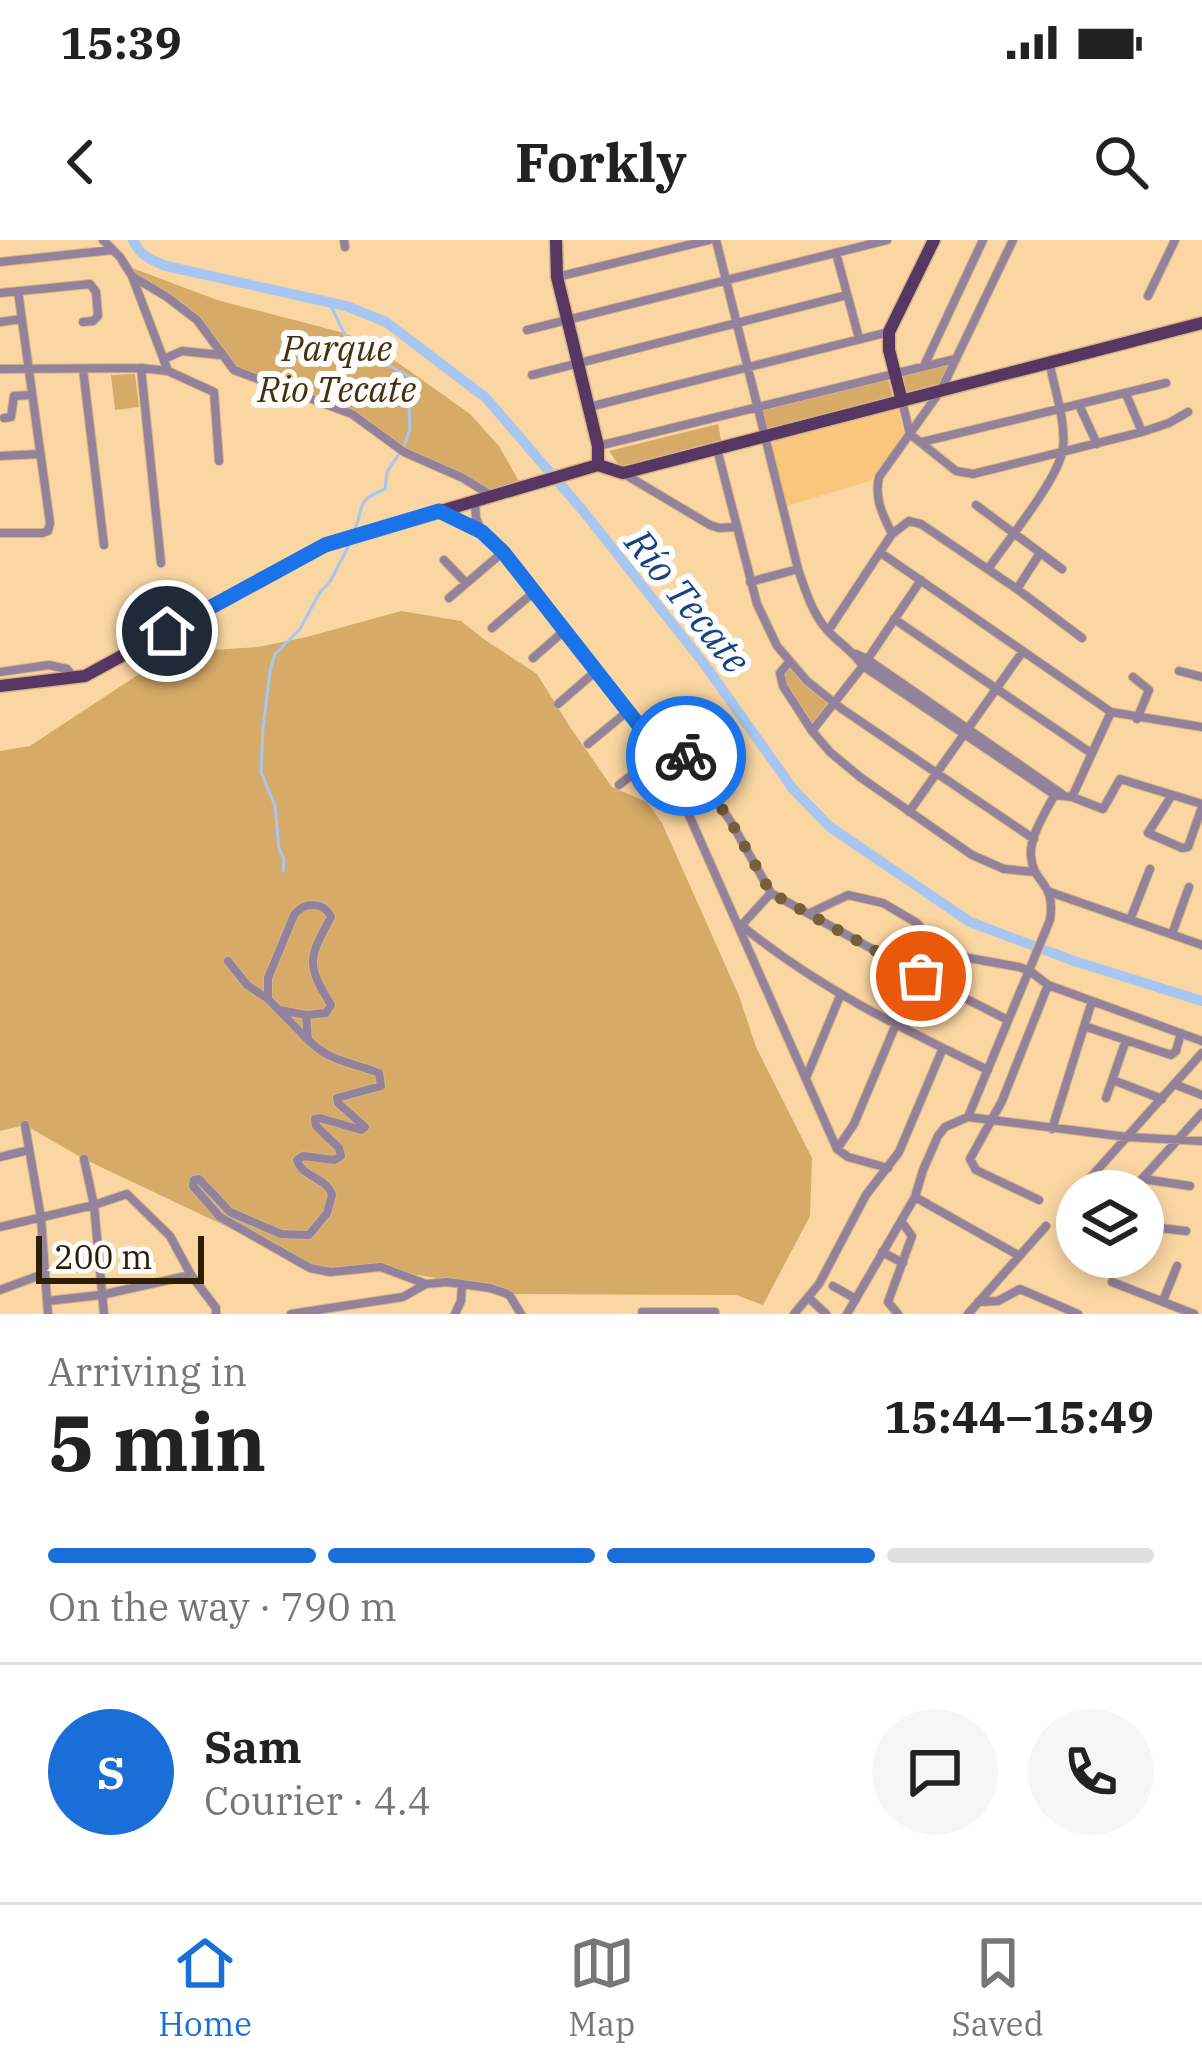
<!DOCTYPE html>
<html lang="en">
<head>
<meta charset="utf-8">
<style>
	body { margin:0; font-family:"IBM Plex Serif",serif; background:#f6f6f6; color:#222; height:100vh; display:flex; flex-direction:column; font-size:45px; white-space:nowrap }
	* { box-sizing:border-box; margin:0 }
	p { font-size:39px; color:#767676 }
	.icon { flex:none; width:66px; height:66px; fill:none; stroke:currentColor; stroke-width:2; stroke-linecap:round; stroke-linejoin:round }
	.map { position:relative; height:1074px; overflow:hidden }
	.drawer { display:flex; flex-direction:column; background:#fff; flex:1 }
	.drawer>* { flex:none }
	.buttons { position:absolute; left:1056px; top:930px; display:grid; gap:24px }
	.buttons a { display:grid; place-items:center; width:108px; height:108px; border-radius:50%; background:#fff; box-shadow:0 6px 18px #0003; font-size:60px }
	.scale { position:absolute; left:36px; bottom:30px; width:168px; box-sizing:border-box; padding-left:12px; border:6px solid #2d1d01; border-top:0; font-size:33px; line-height:42px; white-space:nowrap; color:#2d1d01; -webkit-text-stroke:9px #fdfdfd; paint-order:stroke }
	.pin { position:absolute; display:grid; place-items:center; width:102px; height:102px; color:#fff; margin:-51px; border:6px solid #fff; border-radius:50%; box-shadow:0 3px 12px #0007 }
	.courier { position:absolute; display:grid; place-items:center; width:120px; height:120px; margin:-60px; border:9px solid #1a73e8; border-radius:50%; background:#fff; color:#222; box-shadow:0 3px 15px #0007 }
	.headline em { font-style:normal; font-weight:700 }
	.headline div { display:flex; flex-direction:column-reverse }
	.headline { display:flex; align-items:center; justify-content:space-between; height:204px; padding:0 48px }
	h1 { font-size:78px; font-weight:700; line-height:90px }
	.bar { display:grid; grid-template-columns:repeat(4,1fr); gap:18px 12px; align-content:center; height:144px; padding:0 48px }
	.bar i { height:15px; border-radius:9px; background:#e0e0e0 }
	.bar .current { background:#1a6ed8 }
	.bar p { grid-column:span 4 }
	.line { display:flex; align-items:center; gap:30px; padding:0 48px; border-top:3px solid #e0e0e0 }
	.line div { flex:1 }
	.round { display:grid; place-items:center; flex:none; width:126px; height:126px; border-radius:63px; background:#f6f6f6 }
	.status { display:flex; justify-content:space-between; align-items:center; height:84px; padding:0 60px; background:#fff; direction:ltr }
	.status svg { height:33px; fill:currentColor }
	header { display:flex; justify-content:space-between; align-items:center; height:156px; padding:0 48px; background:#fff; font-size:54px; font-weight:700 }
	.dock { display:flex; justify-content:space-around; align-items:center; height:168px; border-top:3px solid #e0e0e0; background:#fff; font-size:33px; color:#767676 }
	.dock a { display:grid; justify-items:center; gap:6px }
	.dock .current { color:#1a6ed8 }
	.map>svg:first-child { display:block }
	.built { fill:#f8c77c }
	.green { fill:#d6aa67 }
	.lines { fill:none; stroke-linecap:round; stroke-linejoin:round }
	.stream { stroke:#a7c6f2; stroke-width:3 }
	.river { stroke:#a7c6f2; stroke-width:10 }
	.minor-casing { stroke:#d5b585; stroke-width:10 }
	.major-casing { stroke:#d5b585; stroke-width:15 }
	.minor { stroke:#94819b; stroke-width:8 }
	.major { stroke:#573663; stroke-width:12 }
	.done { stroke:#755e39; stroke-width:12; stroke-dasharray:0 21.6 }
	.route { stroke:#1a73e8; stroke-width:15 }
	.labels { text-anchor:middle; stroke-width:12; stroke-linejoin:round; paint-order:stroke }
	.park-label { font-size:36px; font-style:italic; fill:#46310c; stroke:#fdfdfd }
	.water-label { font-size:39px; font-style:italic; fill:#144484; stroke:#fdfdfd }
</style>
</head>
<body>
<div class="status"><b>15:39</b><svg viewBox="0 0 49 12"><path d="M0 12V9h3v3zM5 12V6h3v6zM10 12V3h3v9zM15 12V0h3v12zM26 1h20v11H26zM47 4h2v5h-2z"/></svg></div>
<header><svg class="icon" aria-label="back" viewBox="0 0 24 24"><path d="M15 5l-7 7 7 7"/></svg>Forkly<svg class="icon" aria-label="search" viewBox="0 0 24 24"><circle cx="10" cy="10" r="6"/><path d="M15 15l6 6"/></svg></header>
<div class="map">
<svg width="1202" height="1074" viewBox="0 0 1202 1074">
	<rect width="100%" height="100%" fill="#fad6a2"/>
	<path class="built" d="M897 165 905 198 886 218 870 241 783 267 765 199Z"/>
	<path class="green" d="M127 26 217 60 344 93 373 105 470 174 499 206 522 247 488 257 474 246 413 219 363 183 232 128 206 89 141 41Z
		M949 125 941 147 900 158 897 138Z
		M135 134 139 167 115 170 111 135Z
		M888 139 893 159 767 191 763 168Z
		M718 184 722 205 622 230 609 211Z
		M401 371 461 381 485 400 537 434 570 487 612 547 647 562 662 583 739 756 756 807 812 918 810 976 763 1065 736 1055 510 1054 501 1048 411 1034 316 1029 84 919 25 885 0 891V511L30 506 165 417 194 411 258 407 307 397Z
		M790 425 834 464 813 492 782 452 777 433Z"/>
	<g class="lines">
		<path class="stream" d="M329 62 346 97 356 108 414 139 409 167 410 190 404 206
			M355 289C364 267 355 261 385 249L387 232 399 214
			M283 631 284 619 279 609 275 566 261 532 263 488 270 431 275 414 300 389 319 354 331 340 349 305"/>
		<path class="river" d="M133 0C139 15 151 20 166 26L346 66 386 82 486 158 584 272 705 425 793 549 830 587 970 682 1074 721 1202 761"/>
		<defs>
			<path id="minor" d="M103 0 120 17 132 36 168 131
				M344 0 345 7
				M716 0 798 329C805 350 813 375 828 391 840 404 853 411 863 426L1055 555 1072 557 1103 569 1120 539 1202 564
				M836 13 859 98
				M0 22 112 10
				M132 36 167 57 197 80 234 130 352 174 404 212 463 238 492 256
				M557 37 709 0
				M0 53 90 44 96 52 98 76 93 81 83 82
				M1148 56 1175 0
				M0 82 22 79
				M527 90 887 0
				M164 119 182 111 220 115
				M924 126 983 0
				M141 128 161 323
				M0 129 141 128 168 131 214 152 219 221
				M83 129 104 305
				M532 135 847 55
				M1126 154 1142 192
				M902 161 910 194 956 231 973 234 1142 192 1169 183 1188 172
				M1079 165 1097 204
				M589 167 889 92
				M4 178 11 177 14 156 31 155
				M922 202 1166 143
				M598 206 955 119
				M717 209 757 364 777 406 807 441 842 469 1034 599
				M0 216 39 214
				M626 235 710 285 719 288 736 287
				M475 263 476 278 482 292
				M976 265 1062 329
				M439 271 482 292 503 312 661 512 837 909 848 917 888 928
				M0 293H42L48 291 50 283 18 51
				M892 294 909 281 921 284 1017 349 1082 398
				M881 313 1111 472 1202 487
				M444 320 466 343
				M988 329C1007 301 1058 240 1063 209 1066 182 1055 151 1050 125
				M750 342 798 329
				M1017 349 1040 313
				M449 358 503 312
				M894 379 1091 513
				M492 388 534 352
				M828 391 892 294C883 275 874 259 879 237L941 150 1013 0
				M856 414 867 419 1062 554
				M533 418 564 391
				M789 422 780 433 783 446 812 491 830 512 860 537 972 615 1004 629 1035 632
				M1179 431 1202 437
				M0 432 49 425 67 429 72 435
				M1133 437 1149 450 1137 479
				M558 464 596 431
				M812 491 863 426 921 340
				M588 504 628 471
				M666 520 681 514 687 517 731 582 771 653 921 736 1008 780
				M619 545 661 512
				M1172 555 1148 593 1182 608 1188 607 1202 567
				M1072 557 1111 472
				M909 572 1023 411
				M1050 652 1202 705
				M810 673 848 655 883 663 917 683 940 711
				M1130 680 1150 629
				M741 685C816 747 901 788 988 830
				M740 687 771 653
				M1172 694 1189 647
				M228 721 247 745 268 759 307 799
				M268 759V738L294 675C304 662 324 661 331 677 308 719 306 724 331 765L326 773 306 775 308 800C332 823 351 822 379 833L381 846 337 858 338 863 365 887 361 890 320 878 315 879 316 886 339 908 341 916 334 920 303 916 297 920C302 938 327 937 332 955L327 973 309 995 281 994 230 972 199 939 194 940 193 946 220 977 310 1028 330 1032 381 1027 426 1044
				M279 770 306 775
				M1084 786 1171 815 1176 811 1181 793
				M806 838 840 756
				M1113 840 1162 859
				M1174 844 1202 855
				M1106 858 1126 800
				M968 877 1050 680C1056 640 1033 645 1031 616 1029 596 1047 570 1056 552
				M25 885 41 978 48 1074
				M1052 889 1092 761
				M837 909 854 884 896 784 930 716 936 712 1019 727 1030 731 1048 745 1202 801
				M0 917 29 910
				M84 919 94 965 104 1074
				M1091 937 1202 813
				M1143 939 1190 946
				M1131 951 1202 873
				M915 957 1018 1015
				M1039 960 976 930 970 919 1002 861 1048 745
				M1143 986 1186 991
				M0 987 94 965 127 954 170 996 191 1035 216 1068V1074
				M882 1012 903 1023
				M1112 1042 1194 1074
				M833 1046 856 1059
				M0 1050 43 1034
				M808 1057 826 1074
				M47 1061 101 1055 191 1035
				M1163 1061 1177 1026
				M978 1062 998 1061 1020 1049 1078 1074
				M642 1072H715
				M291 1074 403 1057 426 1044 447 1042 490 1048 505 1053 510 1056 521 1074
				M455 1074 461 1061 462 1044
				M794 1074 819 1044 866 955 899 912 943 808
				M847 1074 915 957 923 930 938 896 945 887 968 877 1127 897 1202 901
				M898 1074 888 1062 912 996 901 981
				M968 1074 1046 986"/>
			<path id="major" d="M556 0 557 37 598 206V225
				M902 161 889 110V92L934 0
				M598 225 623 233 1202 83
				M0 446 85 436 325 305 598 225"/>
		</defs>
		<use href="#minor" class="minor-casing"/>
		<use href="#major" class="major-casing"/>
		<use href="#minor" class="minor"/>
		<use href="#major" class="major"/>
	</g>
	<g class="lines">
		<path class="done" d="M686 516 731 582 771 653 921 736"/>
		<path class="route" d="M167 391 325 305 439 271 482 292 503 312 666 520 681 514 686 516"/>
	</g>
	<g class="labels">
		<g class="park-label">
			<text x="337" y="121">Parque<tspan x="337" dy="41">Rio Tecate</tspan></text>
		</g>
		<g class="water-label">
			<text transform="translate(688 361) rotate(51)" y="14">Río Tecate</text>
		</g>
	</g>
</svg>
<div class="buttons">
<a><svg class="icon" aria-label="layers" viewBox="0 0 24 24"><path d="M12 4l9 5-9 5-9-5zM3 14l9 5 9-5"/></svg></a>
</div>
<div class="scale">200 m</div>
<div class="pin" style="left:921px;top:736px;background:#ea580c"><svg class="icon" aria-label="bag" viewBox="0 0 24 24"><path d="M5 8h14l-1 12H6zM9 8a3 3 0 0 1 6 0"/></svg></div>
<div class="pin" style="left:167px;top:391px;background:#1f2937"><svg class="icon" aria-label="home" viewBox="0 0 24 24"><path d="M3 11l9-7 9 7M6 9v11h12V9"/></svg></div>
<div class="courier" style="left:686px;top:516px"><svg class="icon" aria-label="bike" viewBox="0 0 24 24"><circle cx="6" cy="16" r="4"/><circle cx="18" cy="16" r="4"/><path d="M6 16l4-8h5l3 8M10 8l3 8H6M13 5h3"/></svg></div>
</div>
<section class="drawer">
<div class="headline"><div><h1>5 min</h1><p>Arriving in</p></div><em>15:44–15:49</em></div>
<div class="bar"><i class="current"></i><i class="current"></i><i class="current"></i><i></i><p>On the way · 790 m</p></div>
<div class="line" style="height:216px"><b class="round" style="background:#1a6ed8;color:#fff">S</b><div><b>Sam</b><p>Courier · 4.4</p></div><a class="round"><svg class="icon" aria-label="chat" viewBox="0 0 24 24"><path d="M4 5h16v11H9l-5 4z"/></svg></a><a class="round"><svg class="icon" aria-label="phone" viewBox="0 0 24 24"><path d="M5 4h4l2 5-3 2q2 4 5 5l2-3 5 2v4C11 20 4 13 5 4z"/></svg></a></div>
</section>
<nav class="dock">
<a class="current"><svg class="icon" aria-label="home" viewBox="0 0 24 24"><path d="M3 11l9-7 9 7M6 9v11h12V9"/></svg>Home</a>
<a><svg class="icon" aria-label="map" viewBox="0 0 24 24"><path d="M3 6l6-2 6 2 6-2v14l-6 2-6-2-6 2zM9 4v14M15 6v14"/></svg>Map</a>
<a><svg class="icon" aria-label="saved" viewBox="0 0 24 24"><path d="M7 4h10v16l-5-4-5 4z"/></svg>Saved</a>
</nav>
</body>
</html>
